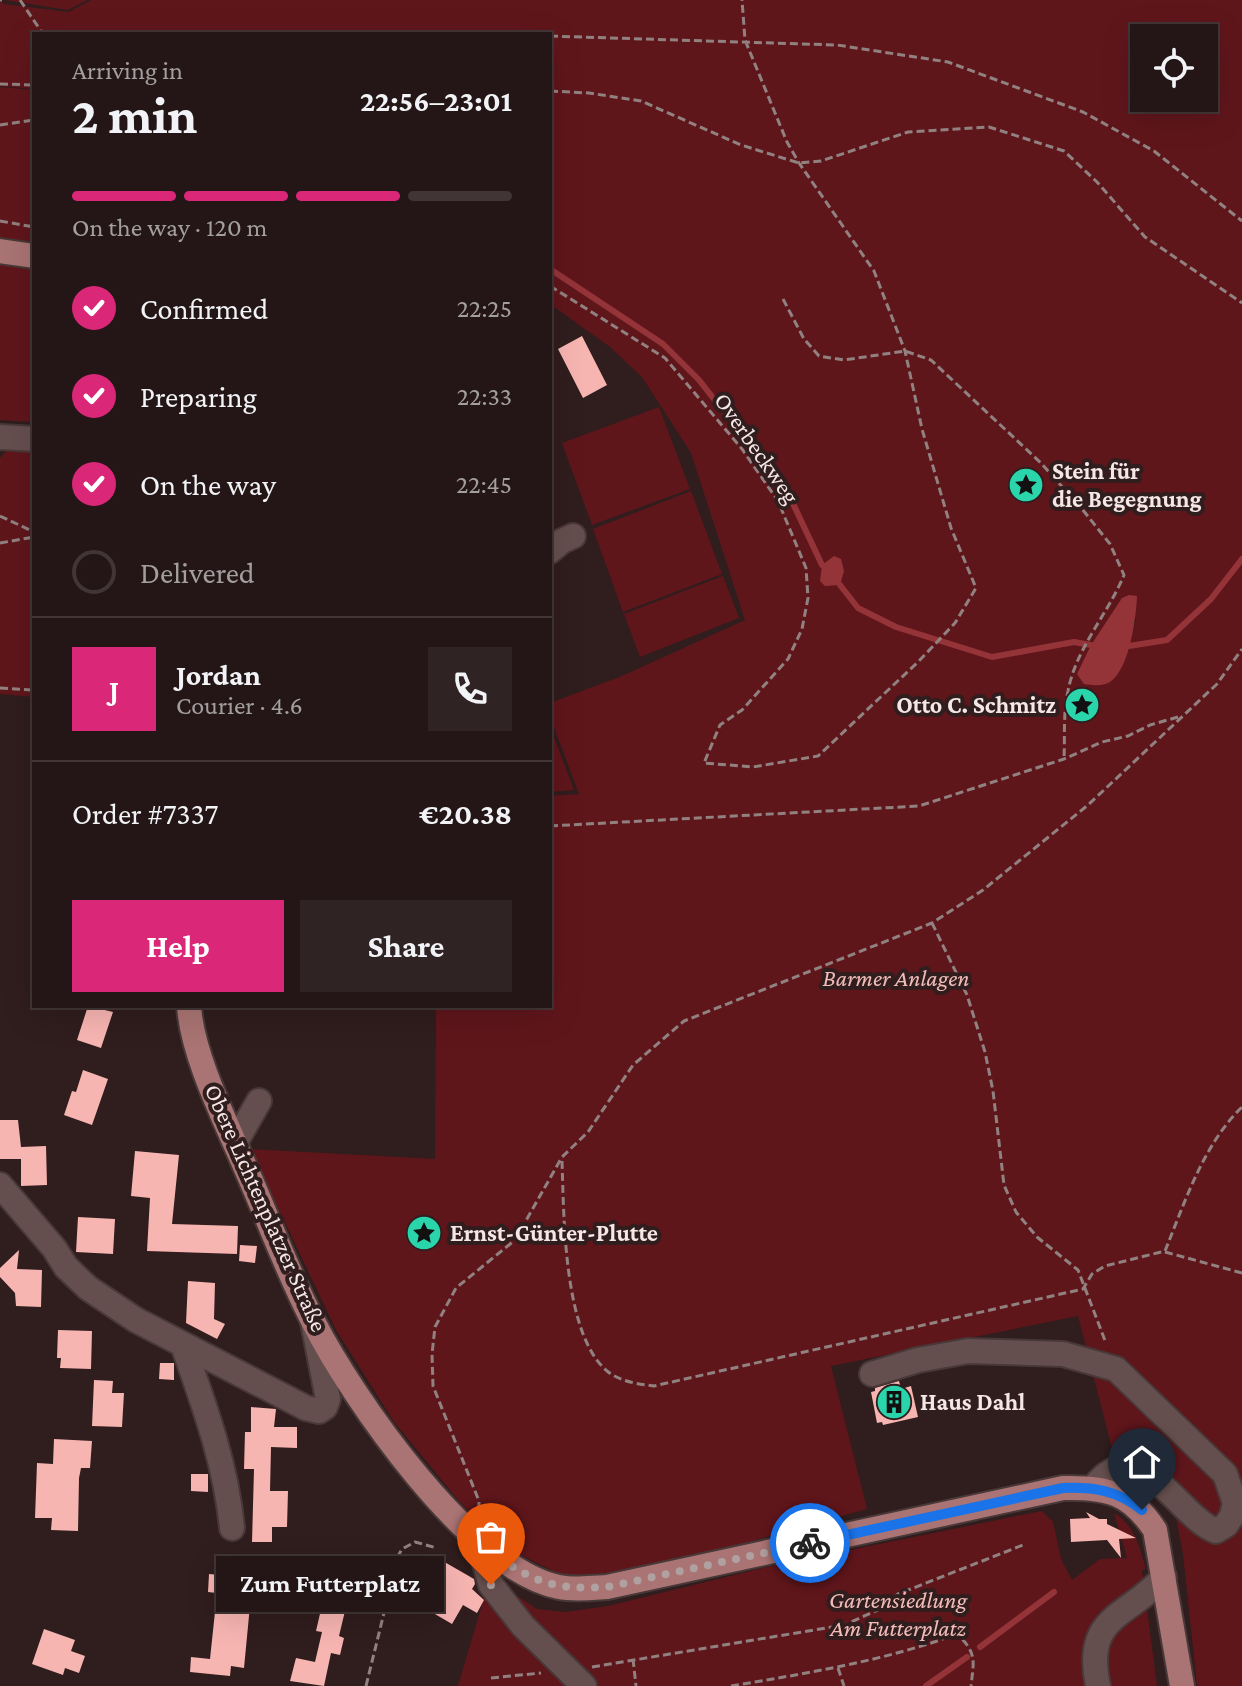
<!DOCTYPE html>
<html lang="en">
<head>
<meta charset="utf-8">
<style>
	body { margin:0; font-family:"Crimson Pro",serif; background:#302323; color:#f1f3f6; height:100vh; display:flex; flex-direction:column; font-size:30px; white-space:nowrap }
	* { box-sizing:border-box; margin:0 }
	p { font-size:26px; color:#a39fa1 }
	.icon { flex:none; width:44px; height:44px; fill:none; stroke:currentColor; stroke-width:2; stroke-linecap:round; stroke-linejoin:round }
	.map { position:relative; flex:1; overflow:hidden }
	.sheet { position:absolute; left:32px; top:32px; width:520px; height:976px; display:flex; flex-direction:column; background:#241616; border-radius:0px; box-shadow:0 8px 32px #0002,0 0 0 2px #413535 }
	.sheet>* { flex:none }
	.buttons { position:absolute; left:1130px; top:24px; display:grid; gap:16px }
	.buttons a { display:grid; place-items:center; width:88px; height:88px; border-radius:0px; background:#241616; box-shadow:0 8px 32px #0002,0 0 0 2px #413535; font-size:40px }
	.pin { position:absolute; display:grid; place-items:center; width:68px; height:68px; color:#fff; margin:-82px -34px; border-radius:50% 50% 50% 0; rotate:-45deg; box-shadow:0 0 8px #0007 }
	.pin .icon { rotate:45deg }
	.courier { position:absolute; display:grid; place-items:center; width:80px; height:80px; margin:-40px; border:6px solid #1a73e8; border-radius:50%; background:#fff; color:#222; box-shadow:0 2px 10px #0007 }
	.bubble { position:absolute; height:56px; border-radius:0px; background:#241616; box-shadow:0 8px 32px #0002,0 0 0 2px #413535; font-size:26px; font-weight:700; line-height:56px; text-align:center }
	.headline em { font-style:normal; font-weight:700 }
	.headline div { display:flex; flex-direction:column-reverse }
	.headline { display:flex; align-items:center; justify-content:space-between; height:136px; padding:0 40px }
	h1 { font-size:52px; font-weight:700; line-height:60px }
	.bar { display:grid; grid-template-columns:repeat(4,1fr); gap:12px 8px; align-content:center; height:96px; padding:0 40px }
	.bar i { height:10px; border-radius:6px; background:#413535 }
	.bar .selected { background:#db2777 }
	.bar p { grid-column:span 4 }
	.line { display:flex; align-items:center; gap:20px; padding:0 40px; border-top:2px solid #413535 }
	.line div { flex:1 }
	.round { display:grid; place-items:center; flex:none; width:84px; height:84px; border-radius:0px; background:#302323 }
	ol { padding:0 40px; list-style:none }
	li { display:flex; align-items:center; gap:24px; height:88px }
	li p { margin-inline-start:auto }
	li .icon { padding:8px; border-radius:50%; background:#db2777; color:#fff; stroke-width:4 }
	li:last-child { color:#a39fa1 }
	li i { width:44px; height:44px; border:4px solid #413535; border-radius:50% }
	.cta { display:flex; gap:16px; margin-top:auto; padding:16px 40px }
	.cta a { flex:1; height:92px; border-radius:0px; background:#db2777; color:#fff; font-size:32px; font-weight:700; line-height:92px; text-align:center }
	.cta a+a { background:#302323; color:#f1f3f6 }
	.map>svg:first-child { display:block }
	.green { fill:#5f161b; fill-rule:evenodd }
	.water { fill:#943438 }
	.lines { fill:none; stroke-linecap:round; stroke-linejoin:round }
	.stream { stroke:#943438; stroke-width:6 }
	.building { fill:#f7b5b2 }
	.minor-casing { stroke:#483838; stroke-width:28 }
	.major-casing { stroke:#483838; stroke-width:28 }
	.path { stroke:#918180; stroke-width:3; stroke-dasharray:8 4; stroke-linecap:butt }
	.minor { stroke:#654f4e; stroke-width:24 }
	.major { stroke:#a97473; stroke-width:24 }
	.done { stroke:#b0a0a0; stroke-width:8; stroke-dasharray:0 14.4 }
	.route { stroke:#1a73e8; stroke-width:10 }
	.labels { text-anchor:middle; stroke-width:8; stroke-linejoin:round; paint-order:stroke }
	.street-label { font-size:24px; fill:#f5e7e6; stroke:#301d1d }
	.poi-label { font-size:24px; font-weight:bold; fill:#f5e7e6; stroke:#301d1d; text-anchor:start }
	.park-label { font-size:24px; font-style:italic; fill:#f2bcb9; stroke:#301d1d }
</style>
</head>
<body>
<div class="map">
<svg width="1242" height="1686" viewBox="0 0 1242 1686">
	<rect width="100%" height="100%" fill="#301d1d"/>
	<path class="green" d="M0 0 4 4 69 12 91 0H1242V1686H1197L1183 1554 1174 1507 1114 1456 1078 1316 831 1366 867 1509 655 1568 610 1578H567L503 1546 459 1501 394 1422 336 1330 250 1149 435 1159 436 1006H550V796L579 794 550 717V703L622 676 745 620 691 453 642 377 610 347 550 304V34H34V89L0 86ZM1144 38H1204V98H1144ZM1129 595 1136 620 1122 664 1091 645 1122 599Z
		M4 0H87L68 10Z
		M0 87 34 90V697L0 694V458L32 422 0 420Z
		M659 407 690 489 592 525 562 443Z
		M691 491 722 574 623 612 593 529Z
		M723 576 739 618 640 657 624 614Z
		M554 737 574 790 550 792V738Z
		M1042 1511 1053 1522 1061 1559 1072 1580 1100 1559 1127 1558 1114 1513C1135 1525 1139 1547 1146 1569L1142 1570 1157 1686H458L490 1578 537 1609 565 1612 608 1606 771 1566Z"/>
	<path class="water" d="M834 556 841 559 844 571 840 585 825 586 820 581 822 565Z
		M1129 595 1137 596C1136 618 1130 668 1110 682 1102 687 1092 685 1084 684L1077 674 1091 645 1122 598Z"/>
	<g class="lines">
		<path class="stream" d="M550 269 663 344 699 380 788 493 822 565
			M840 585 858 608 896 627 992 657 1074 642 1091 645
			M1129 646 1167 640 1211 599 1242 559
			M980 1647 1054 1592
			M926 1686 967 1657"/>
	</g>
	<path class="building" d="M582 336 607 385 583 398 558 349Z
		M88 1006 113 1012 101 1048 77 1040Z
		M83 1070 108 1079 92 1125 64 1115 72 1091 76 1092Z
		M0 1120H18L21 1147 46 1146 47 1185 21 1186V1159H0Z
		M135 1151 179 1155 172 1224 238 1226 237 1254 147 1251 150 1198 131 1196Z
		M78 1217 115 1219 113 1254 76 1252Z
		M240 1245 257 1246 255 1263 239 1261Z
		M19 1250 17 1269 42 1270 41 1307 16 1306 15 1293 0 1277V1268Z
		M188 1281 215 1283 214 1319 225 1324 217 1339 186 1323Z
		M58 1330 92 1331 91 1369 60 1368 61 1358H57Z
		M160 1363H174V1380L159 1379Z
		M94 1380 113 1381 112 1393H124L122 1427 92 1426Z
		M899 1381 901 1389 911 1386 918 1417 883 1425 882 1422 877 1423 871 1392 875 1391V1388Z
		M251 1407 276 1409 274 1427H297V1448L271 1447 270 1491H288L287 1527H272V1542H252L254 1469H244L245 1432H251Z
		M54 1439 92 1441 90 1468H81L79 1478 78 1531 51 1530 52 1518H35L37 1463 53 1464Z
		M191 1474H208V1492L191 1491Z
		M1086 1512 1099 1519H1107V1524L1136 1538 1119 1539 1121 1558 1107 1540 1071 1542 1070 1519 1090 1518Z
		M441 1560 474 1579 475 1584 472 1589 484 1600 477 1613 463 1605 452 1624 416 1603 428 1582 421 1579 431 1563 437 1567Z
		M209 1574 250 1578 249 1595H251L244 1668 231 1666 230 1676 190 1672 191 1657 210 1659 217 1593 208 1592Z
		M322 1605 345 1611 339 1636 344 1638 340 1655 331 1653 324 1686 290 1681 296 1658 315 1662 322 1632 316 1631Z
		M44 1629 75 1640 71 1651 85 1656 79 1673 65 1668 63 1675 32 1664Z"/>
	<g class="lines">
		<defs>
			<path id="minor" d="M0 437 34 439
				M550 551 562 541 573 536
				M235 1143 259 1101
				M0 1185 54 1248 66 1267 88 1288 136 1320 306 1408 319 1411 325 1407 328 1399 313 1322
				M183 1345C204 1405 226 1464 232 1528
				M872 1374 918 1360 968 1351 1063 1354 1116 1369 1225 1474 1235 1503 1232 1516 1226 1525 1216 1531C1178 1517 1140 1429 1094 1487
				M479 1542 491 1585 523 1626 584 1686
				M1098 1686C1083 1615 1127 1618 1164 1577"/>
			<path id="major" d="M0 251 34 256
				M189 1006C192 1056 227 1124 247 1171 269 1221 288 1273 313 1321 352 1398 471 1570 559 1587 575 1590 591 1588 607 1587L1063 1488C1107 1487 1130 1492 1155 1530L1182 1686"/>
		</defs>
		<use href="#minor" class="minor-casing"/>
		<use href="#major" class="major-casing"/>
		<path class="path" d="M0 0H2
			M20 0 43 34
			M550 36 837 45 948 62 1083 112 1154 151 1242 221
			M0 84 34 85
			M550 91 589 93 641 101 741 145 799 163 821 161 908 132 989 127 1064 151 1097 182 1145 237 1242 303
			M0 125 34 120
			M0 221 34 227
			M550 286 665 358 742 449 778 501 806 568 808 598 802 629 788 659 742 710 720 725 704 763 753 767 818 756 919 661 955 623 976 588 951 528 922 429 905 351 874 271 799 163 787 142 745 40 742 0
			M783 299 804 339 819 356 844 360 905 351 931 360 1041 463 1082 509 1110 544 1124 575C1108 614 1076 648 1068 691 1063 712 1065 737 1064 759
			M0 516 34 532
			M0 543 34 537
			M0 688 34 690
			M550 826 919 806 1064 759 1102 742 1128 736 1150 725 1178 717
			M932 923 967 995 985 1052 993 1091 1004 1185 1016 1212 1037 1237 1078 1270 1106 1343
			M562 1161C564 1215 563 1334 607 1371 621 1382 638 1384 654 1386L1083 1289 1092 1274 1105 1266 1165 1251C1185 1202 1203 1145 1242 1107
			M1165 1252 1242 1273
			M479 1510V1501L433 1386 432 1354 435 1327 456 1288 515 1240 562 1157 588 1132 633 1065 684 1021 932 923 983 890 1088 805 1217 684 1242 649
			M633 1659 636 1686
			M592 1667 844 1625 878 1610 898 1594 1023 1545
			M838 1668 844 1686
			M491 1678 541 1673
			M366 1686 398 1556 402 1549 415 1542 437 1548
			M731 1686C808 1673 884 1661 957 1634 977 1653 974 1660 971 1686"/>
		<use href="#minor" class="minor"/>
		<use href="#major" class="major"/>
	</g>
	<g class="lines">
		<path class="done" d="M491 1585 479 1542C524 1578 548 1591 607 1587L810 1543"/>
		<path class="route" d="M810 1543 1063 1488C1094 1487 1117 1490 1142 1510"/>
	</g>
	<defs>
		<symbol id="sight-disc" viewBox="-11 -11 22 22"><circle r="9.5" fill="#2ad5ac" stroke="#301d1d"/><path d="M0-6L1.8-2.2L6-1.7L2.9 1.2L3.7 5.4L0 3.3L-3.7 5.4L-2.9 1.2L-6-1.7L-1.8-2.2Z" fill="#111"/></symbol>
		<symbol id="building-disc" viewBox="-11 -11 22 22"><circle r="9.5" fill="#2ad5ac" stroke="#301d1d"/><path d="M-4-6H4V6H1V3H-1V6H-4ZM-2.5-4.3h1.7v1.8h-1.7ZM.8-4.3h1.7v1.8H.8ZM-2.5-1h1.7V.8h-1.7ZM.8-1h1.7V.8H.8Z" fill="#111"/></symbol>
	</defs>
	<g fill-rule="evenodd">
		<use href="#sight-disc" x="1006" y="465" width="40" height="40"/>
		<use href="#sight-disc" x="1062" y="685" width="40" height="40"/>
		<use href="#sight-disc" x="404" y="1213" width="40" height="40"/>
		<use href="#building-disc" x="874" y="1382" width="40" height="40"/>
	</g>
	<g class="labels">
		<g class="street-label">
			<text transform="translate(757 448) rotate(55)" y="8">Overbeckweg</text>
			<text transform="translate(266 1208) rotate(66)" y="8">Obere Lichtenplatzer Straße</text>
		</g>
		<g class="poi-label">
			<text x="1052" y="479">Stein für<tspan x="1052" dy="28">die Begegnung</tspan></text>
			<text x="1056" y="713" text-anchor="end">Otto C. Schmitz</text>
			<text x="450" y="1241">Ernst-Günter-Plutte</text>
			<text x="920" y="1410">Haus Dahl</text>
		</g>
		<g class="park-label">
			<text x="896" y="986">Barmer Anlagen</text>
			<text x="898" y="1608">Gartensiedlung<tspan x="898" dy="28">Am Futterplatz</tspan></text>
		</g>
	</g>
</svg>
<div class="buttons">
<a><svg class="icon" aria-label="locate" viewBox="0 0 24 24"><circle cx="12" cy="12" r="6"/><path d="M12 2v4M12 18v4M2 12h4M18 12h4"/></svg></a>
</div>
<div class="pin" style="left:491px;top:1585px;background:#ea580c"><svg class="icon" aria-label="bag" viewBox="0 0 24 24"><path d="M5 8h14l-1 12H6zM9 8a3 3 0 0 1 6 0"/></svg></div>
<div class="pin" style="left:1142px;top:1510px;background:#1f2937"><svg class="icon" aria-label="home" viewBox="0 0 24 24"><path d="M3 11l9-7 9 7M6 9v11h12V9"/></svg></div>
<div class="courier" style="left:810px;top:1543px"><svg class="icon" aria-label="bike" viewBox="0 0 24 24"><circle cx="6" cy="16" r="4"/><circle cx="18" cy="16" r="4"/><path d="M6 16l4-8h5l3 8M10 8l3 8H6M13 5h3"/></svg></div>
<div class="bubble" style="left:216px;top:1556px;width:228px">Zum Futterplatz</div>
<section class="sheet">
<div class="headline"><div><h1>2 min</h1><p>Arriving in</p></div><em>22:56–23:01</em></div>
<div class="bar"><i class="selected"></i><i class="selected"></i><i class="selected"></i><i></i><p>On the way · 120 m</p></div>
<ol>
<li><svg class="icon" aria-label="check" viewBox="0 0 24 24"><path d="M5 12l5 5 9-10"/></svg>Confirmed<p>22:25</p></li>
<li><svg class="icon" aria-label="check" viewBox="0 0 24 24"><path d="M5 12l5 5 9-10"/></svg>Preparing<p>22:33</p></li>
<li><svg class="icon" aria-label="check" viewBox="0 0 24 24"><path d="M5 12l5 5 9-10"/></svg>On the way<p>22:45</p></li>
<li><i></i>Delivered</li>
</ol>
<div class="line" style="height:144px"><b class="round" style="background:#db2777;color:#fff">J</b><div><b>Jordan</b><p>Courier · 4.6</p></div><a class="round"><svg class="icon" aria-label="phone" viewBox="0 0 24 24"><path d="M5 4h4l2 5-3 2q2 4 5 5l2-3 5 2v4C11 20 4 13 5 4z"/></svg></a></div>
<div class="line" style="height:104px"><div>Order #7337</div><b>€20.38</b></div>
<div class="cta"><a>Help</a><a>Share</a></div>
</section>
</div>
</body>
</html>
